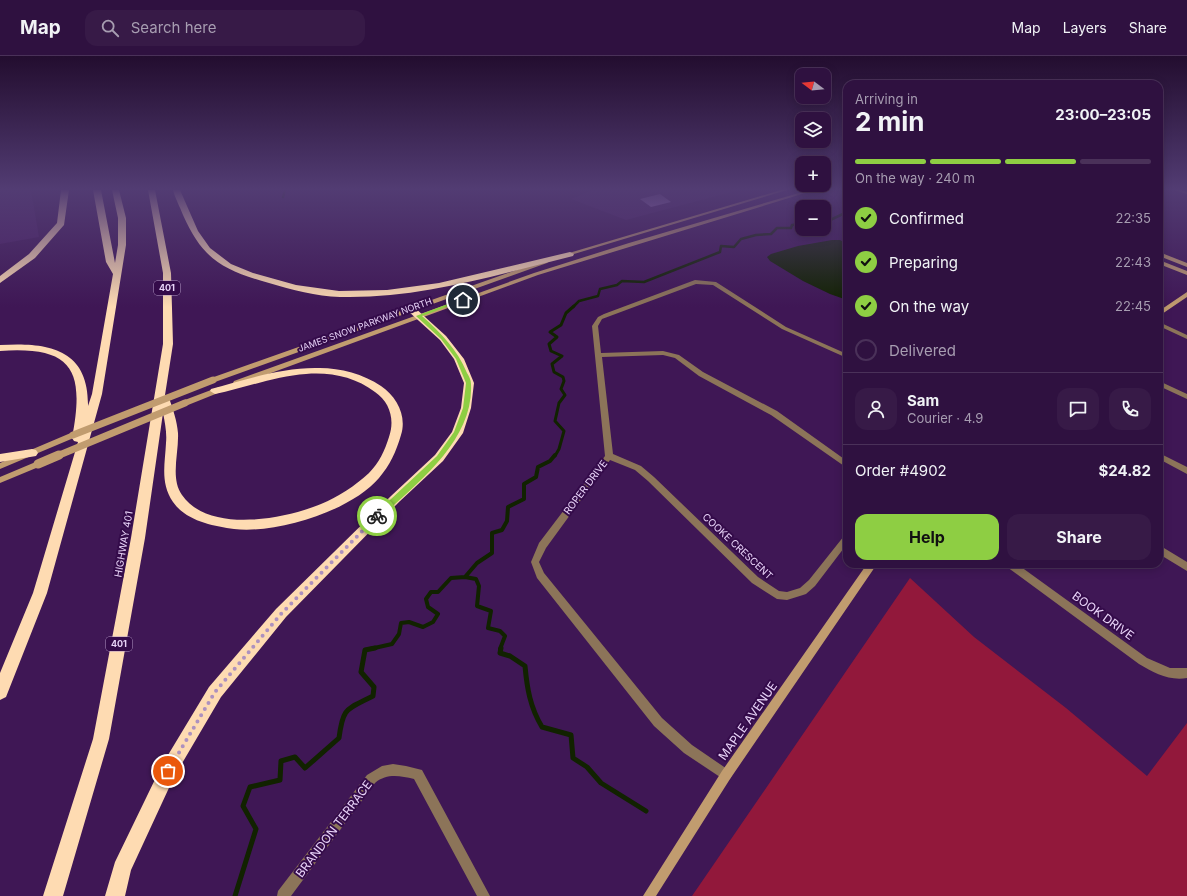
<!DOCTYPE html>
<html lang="en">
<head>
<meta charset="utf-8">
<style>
	body { margin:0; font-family:Inter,sans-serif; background:#371a47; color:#f1f3f6; height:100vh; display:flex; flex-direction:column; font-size:15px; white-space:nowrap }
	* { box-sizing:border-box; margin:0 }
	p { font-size:13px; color:#a79db1 }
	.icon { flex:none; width:22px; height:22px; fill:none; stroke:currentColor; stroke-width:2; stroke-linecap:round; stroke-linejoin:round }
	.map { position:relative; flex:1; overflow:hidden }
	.side { position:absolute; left:843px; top:24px; width:320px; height:488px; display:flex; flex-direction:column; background:#2f1140; border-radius:12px; box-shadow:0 2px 10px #0003,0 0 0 1px #4a3159 }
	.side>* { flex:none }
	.needle { width:26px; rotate:286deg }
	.tools { position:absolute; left:795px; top:12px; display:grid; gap:8px }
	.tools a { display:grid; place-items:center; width:36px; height:36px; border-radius:8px; background:#2f1140; box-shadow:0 2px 10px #0003,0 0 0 1px #4a3159; font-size:20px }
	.pin { position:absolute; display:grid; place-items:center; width:34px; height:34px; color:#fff; margin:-17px; border:2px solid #fff; border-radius:50%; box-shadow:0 1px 4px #0007 }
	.courier { position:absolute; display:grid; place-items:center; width:40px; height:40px; margin:-20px; border:3px solid #8ece43; border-radius:50%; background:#fff; color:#222; box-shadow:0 1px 5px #0007 }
	.headline em { font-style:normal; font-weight:700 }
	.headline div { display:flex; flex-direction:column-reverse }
	.headline { display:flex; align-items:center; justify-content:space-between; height:68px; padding:0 12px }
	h1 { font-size:26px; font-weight:700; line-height:30px }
	.bar { display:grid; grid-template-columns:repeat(4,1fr); gap:6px 4px; align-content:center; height:48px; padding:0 12px }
	.bar i { height:5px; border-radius:3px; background:#4a3159 }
	.bar .selected { background:#8ece43 }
	.bar p { grid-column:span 4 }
	.line { display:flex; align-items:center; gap:10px; padding:0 12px; border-top:1px solid #4a3159 }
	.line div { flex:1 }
	.round { display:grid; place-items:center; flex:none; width:42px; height:42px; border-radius:12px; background:#371a47 }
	ol { padding:0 12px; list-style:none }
	li { display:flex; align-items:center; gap:12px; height:44px }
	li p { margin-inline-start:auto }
	li .icon { padding:4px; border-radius:50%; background:#8ece43; color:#111; stroke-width:4 }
	li:last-child { color:#a79db1 }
	li i { width:22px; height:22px; border:2px solid #4a3159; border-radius:50% }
	.cta { display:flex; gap:8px; margin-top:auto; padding:8px 12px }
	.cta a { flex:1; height:46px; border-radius:12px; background:#8ece43; color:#111; font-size:16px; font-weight:700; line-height:46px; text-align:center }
	.cta a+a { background:#371a47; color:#f1f3f6 }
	header { display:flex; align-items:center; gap:24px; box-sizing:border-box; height:56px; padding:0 20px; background:#2f1140; border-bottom:1px solid #4a3159 }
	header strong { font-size:19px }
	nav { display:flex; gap:22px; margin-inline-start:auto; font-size:14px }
	.search { width:280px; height:36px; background:#371a47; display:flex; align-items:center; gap:10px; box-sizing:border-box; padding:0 14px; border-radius:12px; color:#a79db1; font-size:15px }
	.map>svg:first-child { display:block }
	.built { fill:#4a1f63 }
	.green { fill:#92183b }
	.water { fill:#120 }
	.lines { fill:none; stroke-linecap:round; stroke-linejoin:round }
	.stream-far3 { stroke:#120; stroke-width:2.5 }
	.stream-far2 { stroke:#120; stroke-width:3 }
	.stream-far1 { stroke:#120; stroke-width:4 }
	.stream { stroke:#120; stroke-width:5 }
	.building { fill:#a77ec4 }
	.street { fill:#8c7459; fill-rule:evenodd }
	.secondary { fill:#c19c6f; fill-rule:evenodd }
	.highway { fill:#fedbb2; fill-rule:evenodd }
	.secondary-bridge-far1 { stroke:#c19c6f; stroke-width:7 }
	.secondary-bridge { stroke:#c19c6f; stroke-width:9 }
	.route { fill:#8ece43 }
	.done { stroke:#ad91bf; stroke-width:4; stroke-dasharray:0 7.2 }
	.labels { text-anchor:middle; stroke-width:4; stroke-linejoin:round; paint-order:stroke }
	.shield { fill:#340b4a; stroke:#b297c4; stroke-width:1 }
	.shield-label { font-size:9px; font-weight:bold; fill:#e8d3f8 }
	.far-street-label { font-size:9px; fill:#e8d3f8; stroke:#340b4a }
	.street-label { font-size:10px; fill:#e8d3f8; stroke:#340b4a }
	.near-street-label { font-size:12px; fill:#e8d3f8; stroke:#340b4a }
</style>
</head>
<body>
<header>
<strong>Map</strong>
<div class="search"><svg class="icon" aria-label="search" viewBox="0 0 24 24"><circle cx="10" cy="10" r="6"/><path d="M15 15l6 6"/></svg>Search here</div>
<nav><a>Map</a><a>Layers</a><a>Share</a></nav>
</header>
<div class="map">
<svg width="1187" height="840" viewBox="0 0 1187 840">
	<rect width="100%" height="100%" fill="#3f1755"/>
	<path class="built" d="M0 134H31L39 181 0 188Z
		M593 134H739L626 164 571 143Z"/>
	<path class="green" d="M910 522 974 581 1066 652 1147 720 1187 667V840H692Z"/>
	<path class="water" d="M832 184H840L847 188V244L830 238 803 225 770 205 767 201 771 198 798 190Z"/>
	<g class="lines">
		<path class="stream-far3" d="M283 141 285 134
			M824 167 847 156
			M573 251 579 245 598 240 600 233 617 229 622 225 644 226 720 196 721 190 734 191 741 183 756 179 771 178 777 172H791L792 169 802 168"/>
		<path class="stream-far2" d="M555 400 559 393 564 375 555 365 559 347 565 339 561 333 564 325 563 321 554 316 552 308 562 300 551 295 549 288 557 281 550 276 561 269 566 257 574 250"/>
		<path class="stream-far1" d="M465 521 476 523 479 530 477 550 491 555 488 572 500 575 505 580 500 593
			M370 593 392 588 399 578 401 567 409 566 423 571 433 566 438 558 428 551 426 543 431 536H438L451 522 465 521 477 507 492 497V477L502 474 507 465 508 451 524 443V428L536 421 538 411 550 405 555 399"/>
		<path class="stream" d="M501 592 500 597 510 600 525 610C527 632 530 651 542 671L571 679 573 702 587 711 601 727 646 755
			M235 840 256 773 243 750 250 731 280 724 281 705 295 701 305 712 339 682C343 651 346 654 373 640L374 631 361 616 365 594 375 592"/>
	</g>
	<path class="building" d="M660 138 671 146 651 151 640 143Z"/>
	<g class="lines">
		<path class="street" d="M1174 134H1180L1187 136V138Z
			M695 224 716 226 786 271 847 298V302L782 273 713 229 696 228 602 263 598 270 601 297 663 295 679 299 703 316 777 355 847 405V412L771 359 699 320 675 302 663 299 602 301 613 398 641 410 654 421 758 521 779 535 787 536 800 532 809 524 844 480 847 479V488L815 530 806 538 803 539 787 544 777 543 752 527 648 425 635 414 610 404 546 492 539 506 544 517 662 662 692 689 730 715 732 719 730 723 726 725 684 697 654 670 537 522 531 506 539 487 605 400 592 270 598 261 604 258Z
			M1159 266 1187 279V283L1159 270Z
			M1159 325 1187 338V343L1159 330Z
			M1159 397 1187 411V418L1159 403Z
			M1159 489 1187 506V515L1159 498Z
			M1005 508H1017L1147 602 1170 612H1187V622C1169 625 1154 617 1139 608L1007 511Z
			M393 708 406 710 422 714 490 840H477L414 723C400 720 387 717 375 727L291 840H277L278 835 367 719 382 710Z"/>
		<path class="secondary" d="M781 134H787L564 201 559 200Z
			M809 134H815L538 219 238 329H236L233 327 234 325 534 217 629 187Z
			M1159 196 1187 207V211L1159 200Z
			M545 204 548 206 547 207 215 326H213L210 324 211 322Z
			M1159 204 1187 215V219L1159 208Z
			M1187 236V241L1159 260V255Z
			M219 331H221L224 333 223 335 188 349H182L181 347 182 345Z
			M73 376 76 377 77 379 76 381 0 413V407Z
			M38 405 42 408 41 410 0 427V421Z
			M867 508H877L730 723 656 840H643L722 715Z"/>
		<path class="highway" d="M61 134H69L64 169 35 202 0 227V220L29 198 57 167Z
			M93 134H101L115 207 118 189V162L112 134H119L126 162V189L102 338 47 537 6 641 0 644V617L33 537 78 386 74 385 72 382C85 314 73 290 0 295V289C47 286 89 292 88 350L92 338 113 218 106 206Z
			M148 134H155L171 217 173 288 165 339 169 342C173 353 177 365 178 377 179 397 170 422 182 439 209 478 285 463 321 448 338 441 355 430 369 417 379 407 385 394 389 381 395 364 390 346 375 336 355 321 331 316 306 318 275 320 245 332 215 338L210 335 211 333C245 324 280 312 315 312 337 311 362 317 381 330 397 341 407 360 401 379 396 396 390 409 379 422 351 455 277 478 234 473 213 470 186 465 173 446 160 427 165 408 166 387 167 377 165 367 163 357L145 482 109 683 63 840H43L93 683 131 482 163 288V217Z
			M173 134H180L198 175 210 192 231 208 253 217 296 229 339 235 387 234 439 227 570 196 574 198 573 200C496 219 420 243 340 241 316 240 292 234 269 227 223 214 203 204 183 159 180 151 175 142 173 134Z
			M411 250 414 251 446 280 464 303 474 327 471 352 463 377 443 405 399 446 286 561 221 641 174 721 131 814 125 840H105L115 806 162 709 209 631 276 553 391 440 435 399 452 376 461 352 464 327 454 303 440 284 408 255 406 253Z
			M32 393 36 394 38 397 36 400 0 406V398Z"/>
		<path class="secondary-bridge-far1" d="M73 379 213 324
			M57 400 185 347"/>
		<path class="secondary-bridge" d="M38 408 59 399"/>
	</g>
	<linearGradient id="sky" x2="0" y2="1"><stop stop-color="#230d2f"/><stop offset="0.53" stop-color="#523c73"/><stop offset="1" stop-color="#523c73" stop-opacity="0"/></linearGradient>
	<rect width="1187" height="251" fill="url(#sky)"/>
	<path class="route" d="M461 243 465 244 422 260C441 277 457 293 467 317 469 320 471 324 471 328 474 385 417 427 380 462H375V458L437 400 454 376 463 352 466 327 456 303 441 283 416 260Z"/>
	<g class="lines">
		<path class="done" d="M168 715 215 636 281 558 377 460"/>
	</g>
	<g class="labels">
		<g class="shield">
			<rect x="154" y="225" width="26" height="14" rx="3"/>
			<rect x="106" y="581" width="26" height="14" rx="3"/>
		</g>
		<g class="shield-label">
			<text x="167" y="235">401</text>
			<text x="119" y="591">401</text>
		</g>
		<g class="far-street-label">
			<text transform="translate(365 269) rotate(-20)" y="3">JAMES SNOW PARKWAY NORTH</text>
		</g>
		<g class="street-label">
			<text transform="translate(585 431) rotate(-53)" y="4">ROPER DRIVE</text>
			<text transform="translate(123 488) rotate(-80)" y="4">HIGHWAY 401</text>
			<text transform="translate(738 490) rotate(43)" y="4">COOKE CRESCENT</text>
		</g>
		<g class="near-street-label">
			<text transform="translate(1103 560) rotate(36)" y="4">BOOK DRIVE</text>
			<text transform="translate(748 665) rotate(-55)" y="4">MAPLE AVENUE</text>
			<text transform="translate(334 773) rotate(-53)" y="4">BRANDON TERRACE</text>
		</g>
	</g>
</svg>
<div class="tools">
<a><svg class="needle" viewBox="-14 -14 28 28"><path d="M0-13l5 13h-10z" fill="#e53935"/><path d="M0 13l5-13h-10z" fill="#a79db1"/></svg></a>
<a><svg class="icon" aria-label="layers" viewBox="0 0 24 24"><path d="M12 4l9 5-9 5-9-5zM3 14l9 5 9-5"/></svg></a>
<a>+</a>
<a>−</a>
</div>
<div class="pin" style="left:168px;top:715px;background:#ea580c"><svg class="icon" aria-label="bag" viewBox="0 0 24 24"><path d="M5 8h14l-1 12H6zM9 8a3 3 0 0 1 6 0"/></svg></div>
<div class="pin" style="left:463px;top:244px;background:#1f2937"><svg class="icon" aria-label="home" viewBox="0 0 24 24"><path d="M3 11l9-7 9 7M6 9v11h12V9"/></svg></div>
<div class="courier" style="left:377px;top:460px"><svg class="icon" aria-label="bike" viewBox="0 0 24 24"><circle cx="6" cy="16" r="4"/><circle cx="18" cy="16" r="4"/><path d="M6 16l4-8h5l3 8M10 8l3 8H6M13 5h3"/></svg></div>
<section class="side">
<div class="headline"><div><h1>2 min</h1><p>Arriving in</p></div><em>23:00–23:05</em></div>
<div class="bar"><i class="selected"></i><i class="selected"></i><i class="selected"></i><i></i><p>On the way · 240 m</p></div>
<ol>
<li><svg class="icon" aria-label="check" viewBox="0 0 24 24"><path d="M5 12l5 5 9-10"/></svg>Confirmed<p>22:35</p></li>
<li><svg class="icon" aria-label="check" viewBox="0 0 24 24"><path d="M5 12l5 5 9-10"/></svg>Preparing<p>22:43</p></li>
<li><svg class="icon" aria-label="check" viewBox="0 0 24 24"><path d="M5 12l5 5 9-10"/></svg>On the way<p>22:45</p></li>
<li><i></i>Delivered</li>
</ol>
<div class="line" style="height:72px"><a class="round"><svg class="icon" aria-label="person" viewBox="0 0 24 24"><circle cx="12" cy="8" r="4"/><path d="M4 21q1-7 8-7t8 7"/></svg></a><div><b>Sam</b><p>Courier · 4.9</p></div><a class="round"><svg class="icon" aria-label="chat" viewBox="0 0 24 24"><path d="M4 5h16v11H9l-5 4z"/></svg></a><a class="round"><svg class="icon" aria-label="phone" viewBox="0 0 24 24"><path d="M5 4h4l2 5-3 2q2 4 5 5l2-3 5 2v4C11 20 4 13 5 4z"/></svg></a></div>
<div class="line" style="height:52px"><div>Order #4902</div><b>$24.82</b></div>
<div class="cta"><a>Help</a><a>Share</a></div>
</section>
</div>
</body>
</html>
